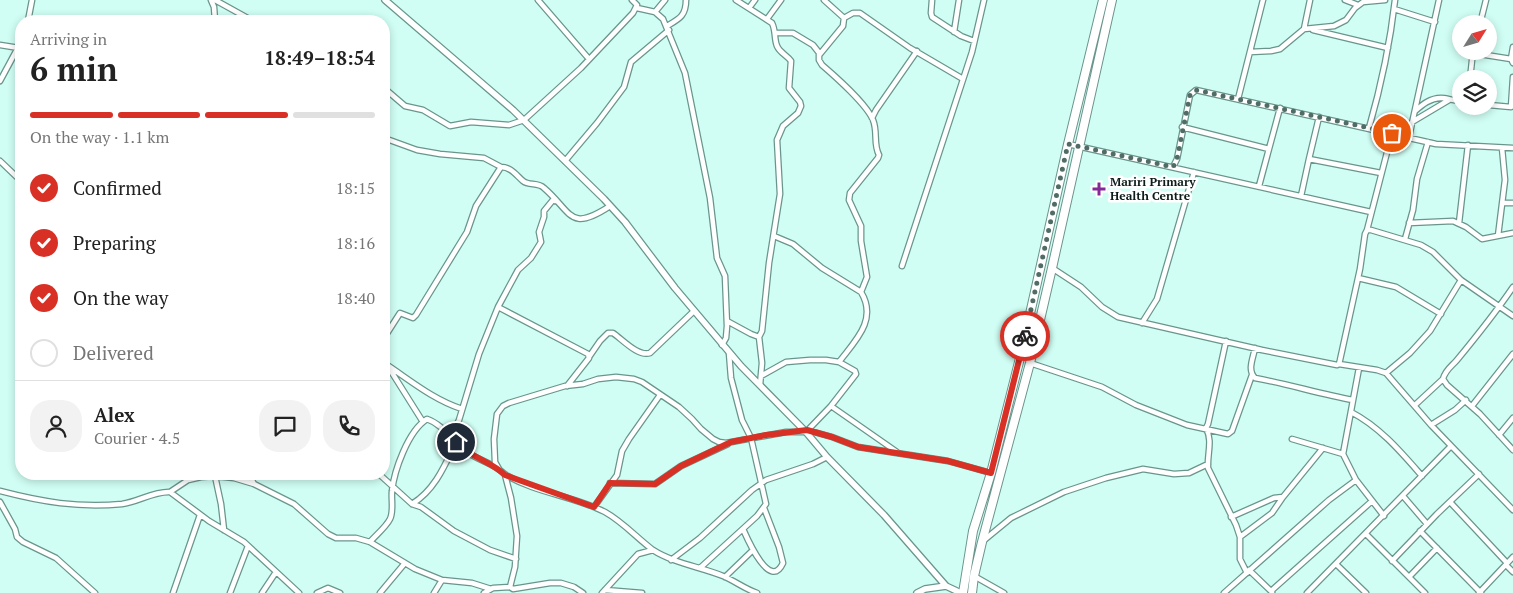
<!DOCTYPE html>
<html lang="en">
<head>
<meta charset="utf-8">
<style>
	body { margin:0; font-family:"PT Serif",serif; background:#f2f2f2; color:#222; height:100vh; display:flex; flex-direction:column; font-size:19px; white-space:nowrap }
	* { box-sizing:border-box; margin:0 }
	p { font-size:16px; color:#767676 }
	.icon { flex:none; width:28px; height:28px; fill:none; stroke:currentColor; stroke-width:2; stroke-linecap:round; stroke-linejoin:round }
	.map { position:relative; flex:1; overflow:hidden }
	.side { position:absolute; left:15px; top:15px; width:375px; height:465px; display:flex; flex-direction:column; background:#fff; border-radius:20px; box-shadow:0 2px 8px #0003 }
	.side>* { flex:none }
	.needle { width:32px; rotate:53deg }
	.tools { position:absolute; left:1452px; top:15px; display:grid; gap:10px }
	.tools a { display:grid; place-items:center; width:45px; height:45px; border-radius:50%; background:#fff; box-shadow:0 2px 8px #0003; font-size:25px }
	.pin { position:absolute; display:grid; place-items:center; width:42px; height:42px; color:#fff; margin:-21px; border:2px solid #fff; border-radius:50%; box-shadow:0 1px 5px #0007 }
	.courier { position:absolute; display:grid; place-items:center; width:50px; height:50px; margin:-25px; border:4px solid #d93025; border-radius:50%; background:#fff; color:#222; box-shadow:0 1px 6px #0007 }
	.head em { font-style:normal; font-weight:700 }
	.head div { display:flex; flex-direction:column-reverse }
	.head { display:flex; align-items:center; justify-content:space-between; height:85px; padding:0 15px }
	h1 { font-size:32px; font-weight:700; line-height:38px }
	.bar { display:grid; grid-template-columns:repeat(4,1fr); gap:8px 5px; align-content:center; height:60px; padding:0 15px }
	.bar i { height:6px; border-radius:4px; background:#e0e0e0 }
	.bar .current { background:#d93025 }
	.bar p { grid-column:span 4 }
	.line { display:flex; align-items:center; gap:12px; padding:0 15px; border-top:1px solid #e0e0e0 }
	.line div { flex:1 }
	.round { display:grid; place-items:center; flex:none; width:52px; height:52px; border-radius:20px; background:#f2f2f2 }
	ol { padding:0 15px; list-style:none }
	li { display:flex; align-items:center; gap:15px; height:55px }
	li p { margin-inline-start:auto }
	li .icon { padding:5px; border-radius:50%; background:#d93025; color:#fff; stroke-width:4 }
	li:last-child { color:#767676 }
	li i { width:28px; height:28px; border:2px solid #e0e0e0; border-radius:50% }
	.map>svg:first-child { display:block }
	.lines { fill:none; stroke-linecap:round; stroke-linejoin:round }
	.minor-casing { stroke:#6a958c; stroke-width:7 }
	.tertiary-casing { stroke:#6a958c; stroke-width:8 }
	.trunk-casing { stroke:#6a958c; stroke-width:10 }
	.minor { stroke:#fff; stroke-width:4.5 }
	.tertiary { stroke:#fff; stroke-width:5.5 }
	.trunk { stroke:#fff; stroke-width:8 }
	.done { stroke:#516c66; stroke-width:5; stroke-dasharray:0 9 }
	.route { stroke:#d93025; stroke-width:6 }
	.poi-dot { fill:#832a97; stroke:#fff; stroke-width:2 }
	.labels { text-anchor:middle; stroke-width:5; stroke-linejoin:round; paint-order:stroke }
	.poi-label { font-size:12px; font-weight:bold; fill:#0c1d1a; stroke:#fff; text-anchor:start }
</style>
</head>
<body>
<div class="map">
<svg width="1513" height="593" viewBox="0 0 1513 593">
	<rect width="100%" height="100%" fill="#d0fef4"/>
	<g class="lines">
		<defs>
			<path id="minor" d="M211 0 214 7 215 21
				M215 0 253 21
				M538 0 589 59
				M736 0 772 23C776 31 774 39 777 46 780 53 787 55 791 61L789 88 800 102 801 106 798 113 783 126 777 140 780 194 769 263 762 331 759 337 762 363 760 385
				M824 0 844 18
				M932 0 931 13 932 17 961 36 974 41
				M1345 0 1358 5
				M637 8 655 12 663 19 685 73 710 198 717 258 725 276 727 326 726 338 722 345
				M749 8 755 0
				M1394 9 1435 22
				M655 12 665 0
				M844 18 853 13H860L910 48 963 79
				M767 19 781 0
				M28 21 32 0
				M1480 24 1486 0
				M667 26C679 19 686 16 686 0
				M1304 29 1310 0
				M1313 30 1388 48
				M954 32 959 0
				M776 33H793L813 45 820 54 843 26 844 18
				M0 45 19 48
				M1513 47 1511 59 1513 63
				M1250 52 1271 51 1280 49 1304 29 1334 26 1346 20 1355 8 1363 2 1385 0
				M1473 53 1511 59
				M819 54V60L822 65C836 77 867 105 873 120 878 132 873 144 879 155L878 158 850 193 849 200 861 226V241L867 277 861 292
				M1470 79 1473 51
				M0 81 21 42
				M384 88 405 106 423 110 450 126 471 122 509 125 524 120 581 68 633 13 637 5 632 0
				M1238 99 1263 0
				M1489 105 1511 107 1513 77
				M1415 111C1422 105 1430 98 1441 98 1447 98 1454 101 1461 101
				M872 118 876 110 917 51
				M1412 122 1449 100
				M1182 127 1269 149
				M1369 128C1381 86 1390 44 1395 0
				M1409 137 1439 0
				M384 138 417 150 440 154 484 158 501 167
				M1068 144 1371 212
				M1309 159 1319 117
				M0 161 21 181
				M565 161 597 123 624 87 631 62 669 30
				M1173 167 1177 159 1190 95 1196 90 1436 144 1513 148
				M1259 186 1280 108
				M1301 196 1309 159 1381 173
				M1503 203H1513
				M1409 223 1453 221 1466 227 1482 239 1513 233
				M1459 223 1468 145
				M1367 230 1392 133
				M774 236 793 244 822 268 861 292C878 320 855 341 839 362
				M1498 236 1505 180 1502 148
				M1405 239 1413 210 1417 179 1428 142
				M902 266 972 52 984 0
				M1052 268 1081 287 1102 307 1118 317 1262 350 1337 365 1339 364 1340 360 1360 269 1365 234 1367 230H1371L1421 245 1433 252 1461 280 1513 316
				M1358 278 1396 287 1441 314
				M1513 287C1496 312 1476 337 1457 360 1452 366 1445 370 1443 379L1447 385 1480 414 1513 450
				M498 307 588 354 589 358 567 386
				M727 321 751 334 759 337
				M1142 323 1157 299 1194 172
				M384 338 400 313 413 318 416 315 467 232 476 206 501 167C511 167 516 175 523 181 529 186 538 182 544 188 572 212 569 233 610 206
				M1255 348C1253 359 1247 370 1255 378 1288 384 1320 394 1353 400
				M589 357 600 341 608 333H613C622 339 638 357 650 353L694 311
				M384 363C410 380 432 399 462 409
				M1030 363 1102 387 1136 405 1187 425 1228 434 1232 431 1252 375
				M1339 364 1377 370 1386 373 1431 425 1513 510
				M389 368 423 422
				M1386 373 1410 353 1430 331 1461 280
				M1415 405 1443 379
				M831 406 897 452
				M1472 406 1513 354
				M1351 412C1380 427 1401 452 1422 476
				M1431 425 1455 410 1466 400
				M1206 428C1213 441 1207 454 1208 468L1236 525 1240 537V559L1247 573
				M1206 428 1208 424 1226 341
				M807 430 832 437 858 447 948 461 991 473
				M1499 435 1513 418
				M451 436 459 420 479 354 498 307 518 270 531 258 541 242 539 232 544 217V211L553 200 555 201
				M1292 439 1343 454
				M499 469 495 462 494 439 497 414 503 406 509 403 565 386 583 384 598 379 616 377 634 379 642 382 679 407 692 419 701 429 713 439 719 442 726 443 786 432H806L831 406 856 374 855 371 839 362 826 360H810L786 362 761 376
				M249 474 254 484
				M379 474 412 504 421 507 454 531 490 550 516 559
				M505 475 511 498 517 536 515 567 510 587 513 589 550 583H561L574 587 583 593
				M215 476 221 504 224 530
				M1356 480 1384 516
				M610 483 655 484 681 466 728 444
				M0 491C42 502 78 508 122 504 138 502 154 491 170 492L209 521 244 542 299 593
				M170 492 188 480 201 477 215 476 234 478 254 484 294 504 328 534 336 538H356L370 542 415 569 442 580 472 583 491 589
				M1403 496 1427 524
				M0 502 15 529 17 537 23 542 56 558 95 593
				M1450 502 1507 563
				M412 504C435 490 445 465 456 442
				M594 507 617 475 622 451 629 439 660 395
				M1231 517 1274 498 1283 497 1323 448
				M743 529C747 538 770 592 783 563L779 547 764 508
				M1420 531 1481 593
				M1366 534 1425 593
				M1240 537 1272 513 1283 497
				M983 541 1011 518 1064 492 1106 478 1143 469 1174 474 1189 473 1208 464
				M370 542C376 535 386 527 390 519 394 511 391 499 392 491 394 471 408 431 427 419 442 424 452 440 464 450 474 458 486 461 497 468 500 470 503 473 506 475 536 493 574 496 605 512 623 522 637 538 653 550 673 563 701 567 723 576 735 581 745 589 757 593
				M671 560 700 538 752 490 766 480 813 464 827 457
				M1392 561 1437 514 1479 474
				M1336 564 1366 593
				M1506 565 1513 572
				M700 568 757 516 766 504 751 438 742 420 731 378 729 353
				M1249 570 1272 592
				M974 576 1004 593
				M725 577 753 550
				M1409 577 1437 548
				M605 590 642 593
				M1271 591 1372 501
				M173 593 200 515
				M230 593 248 546
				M262 593 276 572
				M317 593 328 588 340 593
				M380 593 405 563
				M434 593 442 580
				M484 593 493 588 510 587
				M602 593 638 554 653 550
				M1224 593 1329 500 1356 480 1343 454 1359 368
				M1307 593 1451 446
				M1479 593 1513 557"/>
			<path id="tertiary" d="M385 0 513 110 604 199 625 222 675 288 741 366 806 432 827 457 884 515 946 586 961 593
				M917 593 925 589 946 586"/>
			<path id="trunk" d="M963 593 973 531 991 473 1021 354 1068 144 1103 0
				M972 593 974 576 982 542 1030 363 1052 268 1112 0"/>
		</defs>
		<use href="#minor" class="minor-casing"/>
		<use href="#tertiary" class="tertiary-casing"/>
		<use href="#trunk" class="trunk-casing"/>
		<use href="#minor" class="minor"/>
		<use href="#tertiary" class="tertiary"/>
		<use href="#trunk" class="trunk"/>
	</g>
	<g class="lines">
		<path class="done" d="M1025 336 1068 144 1173 167 1177 159 1190 95 1196 90 1392 133"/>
		<path class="route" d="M456 442C471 458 490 461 505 475L594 507 610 483 655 484 681 466 731 442 766 435 807 430 832 437 858 447 948 461 991 473 1025 336"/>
	</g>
	<path class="poi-dot" d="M1096.5 181.5h5v5h5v5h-5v5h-5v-5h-5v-5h5z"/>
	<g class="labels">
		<g class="poi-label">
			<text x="1110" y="186">Mariri Primary<tspan x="1110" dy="14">Health Centre</tspan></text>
		</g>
	</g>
</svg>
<div class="tools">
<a><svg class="needle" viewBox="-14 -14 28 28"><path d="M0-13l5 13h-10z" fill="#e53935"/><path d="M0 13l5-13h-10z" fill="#767676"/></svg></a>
<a><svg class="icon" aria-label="layers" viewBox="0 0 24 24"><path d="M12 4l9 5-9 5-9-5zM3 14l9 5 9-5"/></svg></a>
</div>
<div class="pin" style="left:1392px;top:133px;background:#ea580c"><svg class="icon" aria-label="bag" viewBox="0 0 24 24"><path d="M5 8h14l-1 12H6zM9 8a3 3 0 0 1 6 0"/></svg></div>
<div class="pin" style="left:456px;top:442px;background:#1f2937"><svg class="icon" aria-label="home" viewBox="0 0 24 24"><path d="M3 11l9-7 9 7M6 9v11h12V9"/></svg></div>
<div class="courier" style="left:1025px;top:336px"><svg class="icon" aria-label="bike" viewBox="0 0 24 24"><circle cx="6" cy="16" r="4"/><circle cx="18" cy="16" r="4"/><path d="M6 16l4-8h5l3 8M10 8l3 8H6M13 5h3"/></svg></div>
<section class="side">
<div class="head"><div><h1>6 min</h1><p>Arriving in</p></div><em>18:49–18:54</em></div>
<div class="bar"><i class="current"></i><i class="current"></i><i class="current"></i><i></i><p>On the way · 1.1 km</p></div>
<ol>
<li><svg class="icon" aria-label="check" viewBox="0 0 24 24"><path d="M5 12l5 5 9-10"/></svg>Confirmed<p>18:15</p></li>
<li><svg class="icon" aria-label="check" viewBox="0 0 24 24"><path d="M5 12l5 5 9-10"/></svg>Preparing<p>18:16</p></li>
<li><svg class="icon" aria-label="check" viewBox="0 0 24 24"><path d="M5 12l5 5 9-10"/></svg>On the way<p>18:40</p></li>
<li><i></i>Delivered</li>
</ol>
<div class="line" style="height:90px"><a class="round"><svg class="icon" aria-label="person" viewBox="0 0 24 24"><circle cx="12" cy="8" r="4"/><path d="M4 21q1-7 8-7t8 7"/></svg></a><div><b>Alex</b><p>Courier · 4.5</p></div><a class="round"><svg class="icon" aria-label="chat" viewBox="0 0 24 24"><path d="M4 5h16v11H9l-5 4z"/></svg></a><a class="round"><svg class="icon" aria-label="phone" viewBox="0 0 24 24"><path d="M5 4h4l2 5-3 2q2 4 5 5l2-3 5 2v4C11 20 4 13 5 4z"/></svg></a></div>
</section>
</div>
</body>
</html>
